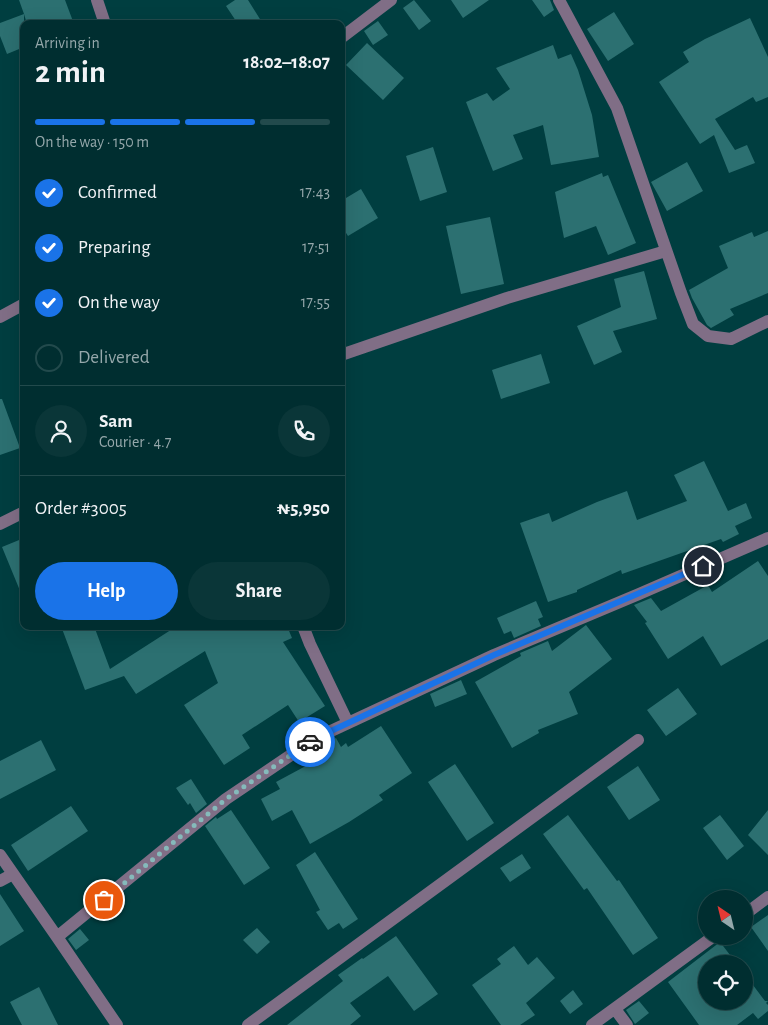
<!DOCTYPE html>
<html lang="en">
<head>
<meta charset="utf-8">
<style>
	body { margin:0; font-family:"Alegreya Sans",sans-serif; background:#0a3638; color:#f1f3f6; height:100vh; display:flex; flex-direction:column; font-size:19px; white-space:nowrap }
	* { box-sizing:border-box; margin:0 }
	p { font-size:16px; color:#95a8ab }
	.icon { flex:none; width:28px; height:28px; fill:none; stroke:currentColor; stroke-width:2; stroke-linecap:round; stroke-linejoin:round }
	.map { position:relative; flex:1; overflow:hidden }
	.details { position:absolute; left:20px; top:20px; width:325px; height:610px; display:flex; flex-direction:column; background:#002e30; border-radius:10px; box-shadow:0 5px 20px #0002,0 0 0 1px #224a4c }
	.details>* { flex:none }
	.needle { width:32px; rotate:325deg }
	.tools { position:absolute; left:698px; top:890px; display:grid; gap:10px }
	.tools a { display:grid; place-items:center; width:55px; height:55px; border-radius:50%; background:#002e30; box-shadow:0 5px 20px #0002,0 0 0 1px #224a4c; font-size:25px }
	.pin { position:absolute; display:grid; place-items:center; width:42px; height:42px; color:#fff; margin:-21px; border:2px solid #fff; border-radius:50%; box-shadow:0 1px 5px #0007 }
	.courier { position:absolute; display:grid; place-items:center; width:50px; height:50px; margin:-25px; border:4px solid #1a73e8; border-radius:50%; background:#fff; color:#222; box-shadow:0 1px 6px #0007 }
	.overview em { font-style:normal; font-weight:700 }
	.overview div { display:flex; flex-direction:column-reverse }
	.overview { display:flex; align-items:center; justify-content:space-between; height:85px; padding:0 15px }
	h1 { font-size:32px; font-weight:700; line-height:38px }
	.bar { display:grid; grid-template-columns:repeat(4,1fr); gap:8px 5px; align-content:center; height:60px; padding:0 15px }
	.bar i { height:6px; border-radius:4px; background:#224a4c }
	.bar .current { background:#1a73e8 }
	.bar p { grid-column:span 4 }
	.line { display:flex; align-items:center; gap:12px; padding:0 15px; border-top:1px solid #224a4c }
	.line div { flex:1 }
	.round { display:grid; place-items:center; flex:none; width:52px; height:52px; border-radius:26px; background:#0a3638 }
	ol { padding:0 15px; list-style:none }
	li { display:flex; align-items:center; gap:15px; height:55px }
	li p { margin-inline-start:auto }
	li .icon { padding:5px; border-radius:50%; background:#1a73e8; color:#fff; stroke-width:4 }
	li:last-child { color:#95a8ab }
	li i { width:28px; height:28px; border:2px solid #224a4c; border-radius:50% }
	.cta { display:flex; gap:10px; margin-top:auto; padding:10px 15px }
	.cta a { flex:1; height:58px; border-radius:30px; background:#1a73e8; color:#fff; font-size:20px; font-weight:700; line-height:58px; text-align:center }
	.cta a+a { background:#0a3638; color:#f1f3f6 }
	.map>svg:first-child { display:block }
	.building { fill:#2c7071 }
	.lines { fill:none; stroke-linecap:round; stroke-linejoin:round }
	.minor { stroke:#806e86; stroke-width:12 }
	.done { stroke:#85babb; stroke-width:5; stroke-dasharray:0 9 }
	.route { stroke:#1a73e8; stroke-width:6 }
</style>
</head>
<body>
<div class="map">
<svg width="768" height="1025" viewBox="0 0 768 1025">
	<rect width="100%" height="100%" fill="#003e40"/>
	<path class="building" d="M19 0H65L74 24H27L24 14V47L7 54 0 36V23L24 14Z
		M235 0H248L263 24H238L226 6Z
		M414 0 431 21 419 30 403 8Z
		M451 0H489L463 18Z
		M532 0H550L554 10 544 17Z
		M614 12 634 44 608 61 587 29Z
		M750 18 768 57V97L756 102 753 97 715 119 735 150 747 145 755 163 729 173 714 135 700 144 659 82 689 62 683 52 705 39Z
		M378 21 388 35 373 45 364 31Z
		M367 43 404 78 383 100 346 65Z
		M553 45 558 59 571 54 578 70 592 115 599 157 551 165 543 125 513 135 523 159 493 171 466 102 487 93 493 101 510 89 496 68Z
		M433 147 447 192 420 201 406 156Z
		M687 162 703 191 667 211 651 182Z
		M602 173 603 177 608 175 636 243 608 255 596 226 564 238 555 192Z
		M361 189 378 218 348 236 341 225V201Z
		M490 217 504 284 461 294 446 226Z
		M768 231V293L730 309 734 315 711 328 707 325 692 298 689 290 728 268 719 246 752 232 754 237Z
		M644 271 657 319 613 331 622 352 594 365 577 326 621 307 614 279Z
		M541 354 550 383 501 399 492 370Z
		M0 399H2L20 448 0 455Z
		M704 461 728 511 746 503 752 518 735 526 739 534 723 542 721 539 622 574 621 570 577 590V592L548 602 520 523 549 513 552 522 597 502 627 491 637 520 687 501 674 475Z
		M24 538V598H23L2 547Z
		M758 561 768 576V639L721 666 703 636 668 659 645 623 647 622 634 605 651 598 661 611 708 585 712 592Z
		M536 601 543 617 538 619 541 626 514 638 511 631 504 634 497 618Z
		M586 625 612 659 569 692 578 714 538 730 539 733 512 748 475 682 521 656 520 653 548 641 552 651Z
		M61 626H94L110 669 177 626H287L292 638 283 642 325 706 299 722 288 705 242 735 250 748 224 765 184 705 218 683 205 651 136 694 124 676 85 690Z
		M461 680 467 694 435 707 430 694Z
		M678 688 697 714 666 736 647 710Z
		M381 726 412 773 379 795 383 800 349 822 310 844 292 810 272 821 261 799 280 789 276 782 328 754 322 744 336 738 341 747 346 743 348 747Z
		M41 740 56 770 0 799V761Z
		M455 764 494 823 467 841 428 782Z
		M638 766 660 800 629 820 607 787Z
		M191 779 207 804 196 813 190 803 188 805 176 788Z
		M71 806 88 831 28 871 11 845Z
		M231 810 270 868 244 885 205 826 216 817 217 819Z
		M768 810V855L748 835Z
		M568 815 617 881 619 880 658 938 633 955 587 888 584 890 543 834Z
		M720 815 744 846 727 860 703 828Z
		M315 852 358 919 343 929 339 923 328 930 316 912 320 910 296 865Z
		M522 854 531 868 510 882 500 868Z
		M0 894 24 931 0 946Z
		M768 915V951L751 927Z
		M257 928 270 942 257 954 243 940Z
		M80 929 89 940 76 950 68 939Z
		M396 936 438 994 414 1011 388 976 350 1003 361 1016 350 1025H287L343 981 338 975 362 958 363 959Z
		M720 942 737 964H706V1001H744V973L765 1001H768L766 1003 768 1005V1011L758 1019 753 1013 737 1025H699L668 982Z
		M514 946 528 965 537 957 555 978 526 1003 535 1015 520 1025H501L472 985 501 964 497 959Z
		M39 987 58 1025H22L10 1002Z
		M573 990 583 1004 570 1014 560 1001Z
		M639 1001 649 1013 635 1024 626 1010Z"/>
	<g class="lines">
		<path class="minor" d="M97 0 105 24
			M559 0 617 108 681 293 693 324 708 336 731 339 768 321
			M341 38 391 0
			M0 317 24 304
			M341 355 507 298 666 251
			M0 524 24 512
			M303 626 310 644 348 723
			M0 855 57 937 117 1025
			M0 881 13 874
			M744 915 768 897
			M57 937 226 799 316 738 494 655 639 594 768 538
			M615 1009 627 1025
			M248 1025 638 740
			M592 1025 714 936"/>
	</g>
	<g class="lines">
		<path class="done" d="M104 900 226 799 310 742"/>
		<path class="route" d="M310 742 316 738 494 655 703 566"/>
	</g>
</svg>
<div class="tools">
<a><svg class="needle" viewBox="-14 -14 28 28"><path d="M0-13l5 13h-10z" fill="#e53935"/><path d="M0 13l5-13h-10z" fill="#95a8ab"/></svg></a>
<a><svg class="icon" aria-label="locate" viewBox="0 0 24 24"><circle cx="12" cy="12" r="6"/><path d="M12 2v4M12 18v4M2 12h4M18 12h4"/></svg></a>
</div>
<div class="pin" style="left:104px;top:900px;background:#ea580c"><svg class="icon" aria-label="bag" viewBox="0 0 24 24"><path d="M5 8h14l-1 12H6zM9 8a3 3 0 0 1 6 0"/></svg></div>
<div class="pin" style="left:703px;top:566px;background:#1f2937"><svg class="icon" aria-label="home" viewBox="0 0 24 24"><path d="M3 11l9-7 9 7M6 9v11h12V9"/></svg></div>
<div class="courier" style="left:310px;top:742px"><svg class="icon" aria-label="car" viewBox="0 0 24 24"><path d="M5 17H2v-5l4-1 3-4h7l3 4 3 1v5h-3M9 17h6M6 11h13"/><circle cx="7" cy="17" r="2"/><circle cx="17" cy="17" r="2"/></svg></div>
<section class="details">
<div class="overview"><div><h1>2 min</h1><p>Arriving in</p></div><em>18:02–18:07</em></div>
<div class="bar"><i class="current"></i><i class="current"></i><i class="current"></i><i></i><p>On the way · 150 m</p></div>
<ol>
<li><svg class="icon" aria-label="check" viewBox="0 0 24 24"><path d="M5 12l5 5 9-10"/></svg>Confirmed<p>17:43</p></li>
<li><svg class="icon" aria-label="check" viewBox="0 0 24 24"><path d="M5 12l5 5 9-10"/></svg>Preparing<p>17:51</p></li>
<li><svg class="icon" aria-label="check" viewBox="0 0 24 24"><path d="M5 12l5 5 9-10"/></svg>On the way<p>17:55</p></li>
<li><i></i>Delivered</li>
</ol>
<div class="line" style="height:90px"><a class="round"><svg class="icon" aria-label="person" viewBox="0 0 24 24"><circle cx="12" cy="8" r="4"/><path d="M4 21q1-7 8-7t8 7"/></svg></a><div><b>Sam</b><p>Courier · 4.7</p></div><a class="round"><svg class="icon" aria-label="phone" viewBox="0 0 24 24"><path d="M5 4h4l2 5-3 2q2 4 5 5l2-3 5 2v4C11 20 4 13 5 4z"/></svg></a></div>
<div class="line" style="height:65px"><div>Order #3005</div><b>₦5,950</b></div>
<div class="cta"><a>Help</a><a>Share</a></div>
</section>
</div>
</body>
</html>
